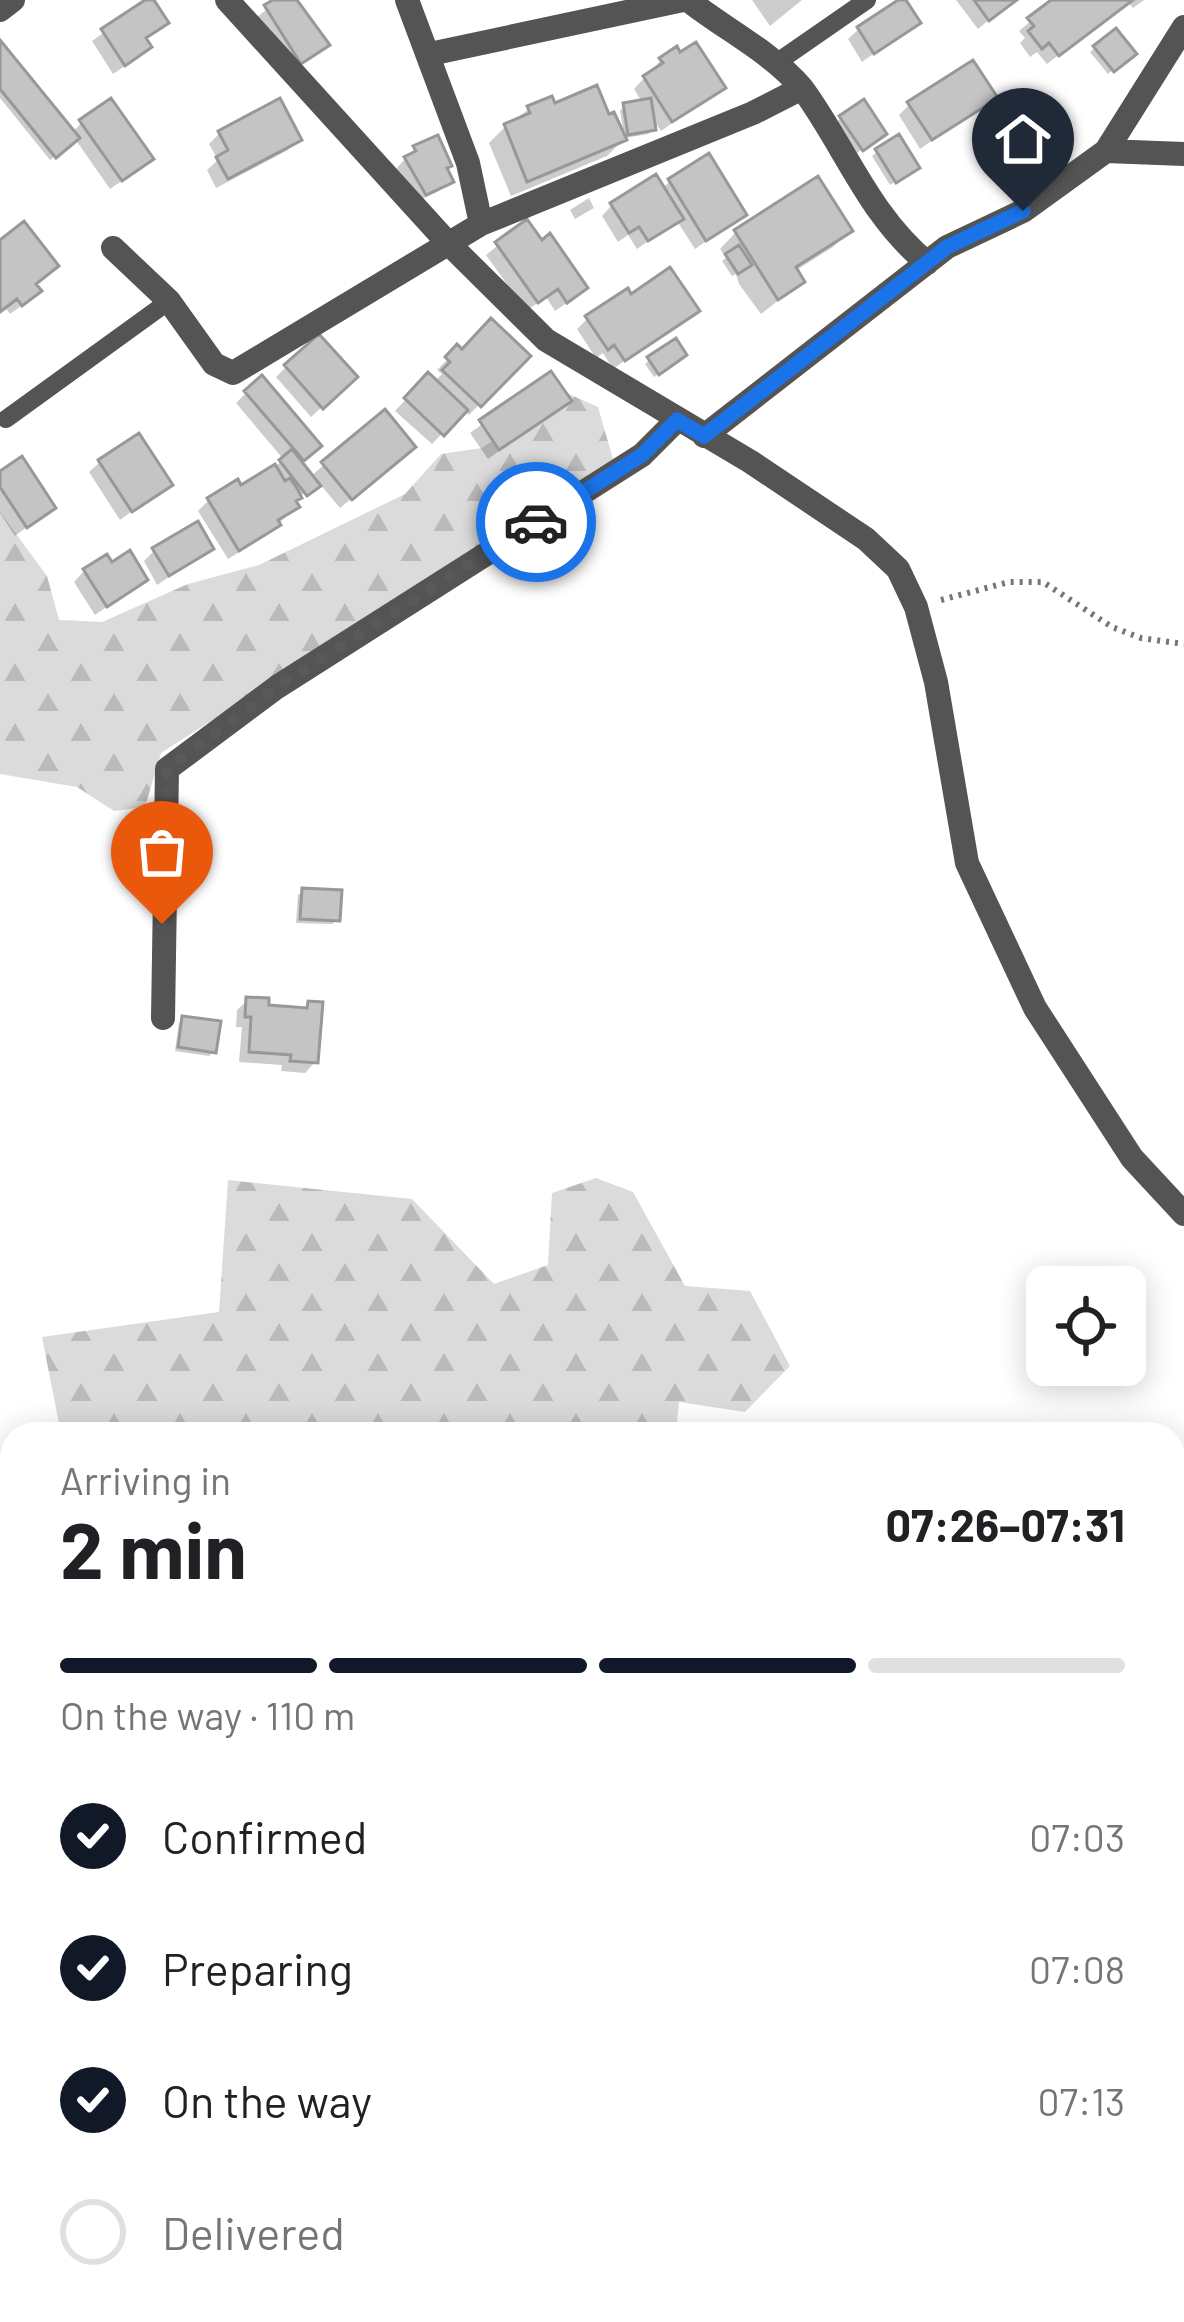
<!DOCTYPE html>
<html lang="en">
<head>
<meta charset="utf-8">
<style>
	body { margin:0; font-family:Barlow,sans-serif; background:#f2f2f2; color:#202124; height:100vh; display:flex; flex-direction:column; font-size:45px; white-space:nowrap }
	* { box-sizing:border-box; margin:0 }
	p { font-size:39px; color:#757577 }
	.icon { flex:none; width:66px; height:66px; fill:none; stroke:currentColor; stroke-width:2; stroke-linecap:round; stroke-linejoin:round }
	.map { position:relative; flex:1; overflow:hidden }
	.side { position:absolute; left:0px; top:1422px; width:1185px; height:900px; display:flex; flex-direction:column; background:#fff; border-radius:36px 36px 0 0; box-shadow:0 6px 30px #0003 }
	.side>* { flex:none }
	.fabs { position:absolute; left:1026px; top:1266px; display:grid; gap:24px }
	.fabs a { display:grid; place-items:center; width:120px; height:120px; border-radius:18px; background:#fff; box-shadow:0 6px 30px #0003; font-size:60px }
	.pin { position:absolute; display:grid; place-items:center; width:102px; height:102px; color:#fff; margin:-123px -51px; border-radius:50% 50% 50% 0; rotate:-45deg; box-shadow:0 0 12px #0007 }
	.pin .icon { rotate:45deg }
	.courier { position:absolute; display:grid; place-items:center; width:120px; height:120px; margin:-60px; border:9px solid #1a73e8; border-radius:50%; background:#fff; color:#222; box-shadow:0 3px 15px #0007 }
	.headline em { font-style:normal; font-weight:700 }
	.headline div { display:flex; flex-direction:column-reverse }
	.headline { display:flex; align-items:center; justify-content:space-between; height:204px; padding:0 60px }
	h1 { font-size:78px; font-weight:700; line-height:90px }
	.bar { display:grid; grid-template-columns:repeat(4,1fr); gap:18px 12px; align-content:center; height:144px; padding:0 60px }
	.bar i { height:15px; border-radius:9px; background:#e0e0e0 }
	.bar .selected { background:#111827 }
	.bar p { grid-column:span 4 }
	ol { padding:0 60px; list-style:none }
	li { display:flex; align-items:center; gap:36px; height:132px }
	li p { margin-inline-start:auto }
	li .icon { padding:12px; border-radius:50%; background:#111827; color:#fff; stroke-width:4 }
	li:last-child { color:#757577 }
	li i { width:66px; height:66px; border:6px solid #e0e0e0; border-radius:50% }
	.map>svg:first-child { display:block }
	.grass { fill:url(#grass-tufts) }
	.forest { fill:url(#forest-firs) }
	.shadow { fill:#0003 }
	.building { fill:#c4c4c4; stroke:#989898; stroke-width:3 }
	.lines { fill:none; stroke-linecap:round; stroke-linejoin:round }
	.path { stroke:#767676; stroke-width:6; stroke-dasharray:3 6; stroke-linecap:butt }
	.service { stroke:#545454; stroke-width:18 }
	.minor { stroke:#545454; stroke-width:24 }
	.done { stroke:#595959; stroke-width:12; stroke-dasharray:0 21.6 }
	.route { stroke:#1a73e8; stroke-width:15 }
</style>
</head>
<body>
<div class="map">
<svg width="1184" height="2322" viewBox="0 0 1184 2322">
	<defs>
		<pattern id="grass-tufts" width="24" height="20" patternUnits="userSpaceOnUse" patternTransform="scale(3)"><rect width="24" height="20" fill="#dbdbdb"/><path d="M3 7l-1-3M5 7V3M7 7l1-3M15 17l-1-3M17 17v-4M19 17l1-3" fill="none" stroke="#bababa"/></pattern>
		<pattern id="forest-firs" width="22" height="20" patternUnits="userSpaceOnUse" patternTransform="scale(3)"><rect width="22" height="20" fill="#dbdbdb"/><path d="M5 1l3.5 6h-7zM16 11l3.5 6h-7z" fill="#bababa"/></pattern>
	</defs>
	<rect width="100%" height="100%" fill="#fff"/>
	<path class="grass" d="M1184 1764V2165L1173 2148V1765Z"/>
	<path class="forest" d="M562 391 598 407 613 459 574 489 161 753 145 807 114 811 77 787 0 774V512L47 576 59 620 102 622 188 584 259 565 405 494 441 454 482 448Z
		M596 1178 633 1192 685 1286 750 1291 790 1366 745 1412 679 1402 676 1434H61L42 1337 219 1312 228 1180 412 1199 494 1284 548 1265 552 1193Z
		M12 1544V2155L0 2152V1548Z
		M86 2310H425L426 2322H82Z"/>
	<path class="shadow" d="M150 0 165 22 143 40 148 47 137 58 113 74 92 41Z
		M278 0H294L326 44 289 72 256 18Z
		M752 0H802L770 26Z
		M956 0H1013L978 29Z
		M1056 0H1144L1133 8 1128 2 1047 64 1037 52 1030 57 1020 43 1025 38 1019 31Z
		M917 22 862 62 848 39 859 29Z
		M0 45 72 133 81 123 139 169 110 189 75 139 50 160 0 98Z
		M1095 48 1133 54 1108 74 1090 52Z
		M661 60 722 87 661 131 650 115 653 129 648 134 625 138 607 156 511 196 489 143 505 127 529 109 554 107 608 118 624 135 620 110 642 102 634 89Z
		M994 97 920 149 899 115 909 105Z
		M841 118 879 138 857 153 837 122Z
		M220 133 298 139 288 150 216 188 207 170 218 160 209 144Z
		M415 148 444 169 450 181 439 191 414 203 395 170Z
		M877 152 911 172 890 185 872 156Z
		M670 181 744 215 695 249 677 221 637 249 628 235 618 242 602 216 612 205 662 189Z
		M589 198 594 208 575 219 570 210Z
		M526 223 574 298 555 311 546 297 526 311 486 255Z
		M849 231 833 247 795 271 802 282 761 314 739 284 736 274 732 276 722 261 726 258 720 249 736 232Z
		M0 243 33 285 28 301 10 314 5 307 0 311Z
		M630 298 696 311 613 369 603 353 596 358 577 329 587 319Z
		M458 349 526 356 469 415 464 410 432 444 395 411 428 376 434 382 442 374 437 370Z
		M679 359 654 377 645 364 649 360Z
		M286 367 343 388 311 417 276 377Z
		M550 375 568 401 488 459 470 433Z
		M246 393 318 446 299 463 310 477 384 413 402 457 340 508 319 483 300 496 294 502 296 507 267 535 228 559 198 511 209 500 241 489 284 460 236 403Z
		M100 462 169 484 120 520 89 472Z
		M0 475 52 508 15 536 0 513Z
		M211 549 157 585 144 561 154 551Z
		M111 566 145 580 95 615 74 582 84 571Z
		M303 891 337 920 332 924 296 923 298 895Z
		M248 1000 265 1008 302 1011 309 1004 315 1062 305 1073 281 1071 282 1065 239 1062 242 1027H236L237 1010Z
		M184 1019 214 1051 209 1056 175 1051 179 1023Z
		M1184 1668V1782L1173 1783V1669Z
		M12 2264V2310H68L63 2322H0V2281Z"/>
	<path class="building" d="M145 0H154L169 23 146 38 152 47 125 66 101 29Z
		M273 0H297L330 45 301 64 264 5Z
		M898 0H906L921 23 874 54 857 27Z
		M974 0H1017L989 21Z
		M1051 0H1133L1059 56 1049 43 1042 49 1028 31 1034 26 1027 18Z
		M1116 28 1137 54 1114 72 1093 46Z
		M0 40 80 138 56 158 0 89Z
		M696 42 726 88 672 122 643 76 663 63 659 58 677 46 680 52Z
		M973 60 998 98 932 140 907 102Z
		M597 85 609 114 614 112 627 140 527 182 504 124 530 113 527 106 552 96 555 103Z
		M111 98 154 159 122 181 79 120Z
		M280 98 302 140 228 179 216 157 228 150 218 131Z
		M651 98 656 130 628 135 623 103Z
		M864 99 887 134 863 151 839 116Z
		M899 134 920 168 896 183 875 149Z
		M438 135 452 166 447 168 454 182 426 195 404 157 416 151 413 146Z
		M709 153 747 215 706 241 668 179Z
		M656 174 684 219 648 241 639 227 629 233 610 203Z
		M818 176 853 231 796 267 805 282 778 300 734 230Z
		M527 219 542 240 550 233 588 288 567 303 558 289 538 303 495 242Z
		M24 221 59 266 36 284 42 291 22 306 17 299 0 312V240Z
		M739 245 752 265 738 274 725 254Z
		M670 267 700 311 625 361 614 345 608 350 585 316 628 288 631 294Z
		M491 318 531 356 481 407 442 370 450 362 445 357 457 344 462 349Z
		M319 334 358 377 323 409 284 365Z
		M676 338 687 355 659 375 647 357Z
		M551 371 572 401 499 450 479 420Z
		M428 372 468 410 444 436 404 398Z
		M262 375 322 446 304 461 244 391Z
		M385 409 416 447 352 500 321 462Z
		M139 433 173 485 132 512 98 460Z
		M292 449 321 486 307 496 279 460Z
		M22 456 56 508 27 528 0 487V471Z
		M275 464 285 481 290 478 298 490 302 498 296 501 300 507 278 520 281 525 239 551 207 498 238 479 241 485Z
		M198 521 214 549 169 576 152 548Z
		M130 550 148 580 107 607 83 569 107 554 112 562Z
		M302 888 342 890 340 921 300 919Z
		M246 997 269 998V1005L307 1008 308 1001 323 1002 318 1063 290 1061 291 1055 249 1052 251 1017H245Z
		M182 1016 221 1021 216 1053 178 1047Z
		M1184 1665V1764L1173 1765V1666Z
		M12 2270V2310H71L66 2322H0V2301Z"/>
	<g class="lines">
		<path class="path" d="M941 600 1009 582H1043L1112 627 1141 638 1184 644"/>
		<path class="service" d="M779 61 867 0
			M6 419 169 301"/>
		<path class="minor" d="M227 0 447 242 546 340 751 462 866 539 898 569 916 607 936 682 967 863 1035 1008 1132 1158 1184 1214
			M407 0 468 163 481 224
			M688 0C726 30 770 51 802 88
			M0 10 13 0
			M430 54 683 0
			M1106 151 1184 27
			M113 248 169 301 214 364 233 373 481 224 753 113 802 88C846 148 868 214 927 263
			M704 436 947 247 1023 211 1106 151 1184 154
			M163 1018 167 769 277 687 642 455 677 420
			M1173 2283 1184 2317
			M763 2322 773 2310"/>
	</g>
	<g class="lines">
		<path class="done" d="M162 924 167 769 277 687 536 522"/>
		<path class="route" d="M536 522 642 455 677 420 704 436 947 247 1023 211"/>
	</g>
</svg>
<div class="fabs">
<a><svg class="icon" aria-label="locate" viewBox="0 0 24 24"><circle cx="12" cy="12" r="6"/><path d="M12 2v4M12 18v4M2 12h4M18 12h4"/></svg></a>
</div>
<div class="pin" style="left:162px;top:924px;background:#ea580c"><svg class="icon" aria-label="bag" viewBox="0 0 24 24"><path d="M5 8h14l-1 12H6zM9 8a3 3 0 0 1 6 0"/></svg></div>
<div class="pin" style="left:1023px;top:211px;background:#1f2937"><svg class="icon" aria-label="home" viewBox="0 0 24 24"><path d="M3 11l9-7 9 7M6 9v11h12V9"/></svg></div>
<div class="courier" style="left:536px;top:522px"><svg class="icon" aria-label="car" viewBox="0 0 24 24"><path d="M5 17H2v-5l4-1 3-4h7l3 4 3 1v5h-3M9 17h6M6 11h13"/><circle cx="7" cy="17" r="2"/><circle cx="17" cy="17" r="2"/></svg></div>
<section class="side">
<div class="headline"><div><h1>2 min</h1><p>Arriving in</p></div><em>07:26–07:31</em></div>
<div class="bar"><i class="selected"></i><i class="selected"></i><i class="selected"></i><i></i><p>On the way · 110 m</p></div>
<ol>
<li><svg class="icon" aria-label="check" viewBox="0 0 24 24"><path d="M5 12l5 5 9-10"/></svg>Confirmed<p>07:03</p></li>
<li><svg class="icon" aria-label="check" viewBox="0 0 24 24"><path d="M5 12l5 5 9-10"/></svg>Preparing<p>07:08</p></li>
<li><svg class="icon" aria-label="check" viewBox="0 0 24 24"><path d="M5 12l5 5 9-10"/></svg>On the way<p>07:13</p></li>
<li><i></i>Delivered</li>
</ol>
</section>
</div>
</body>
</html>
